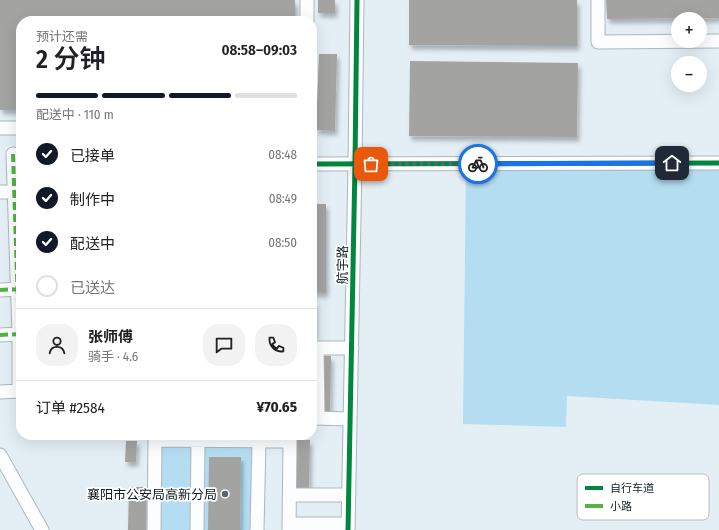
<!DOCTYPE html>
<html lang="zh">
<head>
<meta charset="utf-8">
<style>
	body { margin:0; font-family:"Fira Sans Condensed","Noto Sans SC",sans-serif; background:#f2f2f2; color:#202124; height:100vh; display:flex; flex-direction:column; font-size:15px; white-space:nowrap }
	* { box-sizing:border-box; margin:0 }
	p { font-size:13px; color:#757577 }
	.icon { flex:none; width:22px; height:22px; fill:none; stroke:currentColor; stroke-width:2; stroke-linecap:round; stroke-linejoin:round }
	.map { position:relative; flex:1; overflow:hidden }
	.drawer { position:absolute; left:16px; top:16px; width:301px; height:424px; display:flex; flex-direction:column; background:#fff; border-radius:16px; box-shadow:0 4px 16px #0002 }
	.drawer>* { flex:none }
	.buttons { position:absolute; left:671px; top:12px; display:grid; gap:8px }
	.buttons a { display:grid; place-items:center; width:36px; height:36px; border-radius:50%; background:#fff; box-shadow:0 4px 16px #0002; font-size:20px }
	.pin { position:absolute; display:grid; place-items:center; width:34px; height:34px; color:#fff; margin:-17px; border-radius:8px; box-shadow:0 2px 6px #0006 }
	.courier { position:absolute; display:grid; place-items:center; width:40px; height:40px; margin:-20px; border:3px solid #1a73e8; border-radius:50%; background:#fff; color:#222; box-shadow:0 1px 5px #0007 }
	.head em { font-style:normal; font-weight:600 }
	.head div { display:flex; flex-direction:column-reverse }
	.head { display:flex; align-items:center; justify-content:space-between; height:68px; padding:0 20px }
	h1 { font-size:26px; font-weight:600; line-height:30px }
	.bar { display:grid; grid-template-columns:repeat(4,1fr); gap:6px 4px; align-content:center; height:48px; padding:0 20px }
	.bar i { height:5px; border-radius:3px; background:#e0e0e0 }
	.bar .current { background:#111827 }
	.bar p { grid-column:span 4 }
	.line { display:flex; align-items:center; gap:10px; padding:0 20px; border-top:1px solid #e0e0e0 }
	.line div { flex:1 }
	.round { display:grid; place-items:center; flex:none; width:42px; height:42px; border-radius:16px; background:#f2f2f2 }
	ol { padding:0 20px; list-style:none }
	li { display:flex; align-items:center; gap:12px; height:44px }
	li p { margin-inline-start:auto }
	li .icon { padding:4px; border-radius:50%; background:#111827; color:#fff; stroke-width:4 }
	li:last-child { color:#757577 }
	li i { width:22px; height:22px; border:2px solid #e0e0e0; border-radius:50% }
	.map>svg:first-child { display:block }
	.green { fill:#b4ddf1 }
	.building { fill:#a3a4a1; filter:url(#shadow) }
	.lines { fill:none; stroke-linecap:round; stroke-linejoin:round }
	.minor-casing { stroke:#acb7bd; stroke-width:15 }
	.minor { stroke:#fbfdfe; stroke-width:13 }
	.quiet { stroke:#54b145; stroke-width:4; stroke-dasharray:8 4; stroke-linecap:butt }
	.cycleway-casing { stroke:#fff; stroke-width:8 }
	.cycleway { stroke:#00873e; stroke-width:5 }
	.done { stroke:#5a666c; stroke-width:4; stroke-dasharray:0 7.2 }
	.route { stroke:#1a73e8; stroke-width:5 }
	.poi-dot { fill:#5a666c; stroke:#fff; stroke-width:1.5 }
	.labels { text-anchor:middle; stroke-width:3.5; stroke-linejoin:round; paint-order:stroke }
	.street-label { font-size:13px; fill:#0f1d23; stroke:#fff }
	.poi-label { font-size:13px; fill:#0f1d23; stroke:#fff; text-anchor:end }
	.key { fill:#fff; stroke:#b7bbbd; stroke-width:1 }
	.key-label { font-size:11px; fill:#0f1d23 }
</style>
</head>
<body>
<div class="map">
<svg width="719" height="530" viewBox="0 0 719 530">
	<defs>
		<filter id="shadow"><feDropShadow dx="2.5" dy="4.5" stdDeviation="2" flood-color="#0004"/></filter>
	</defs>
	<rect width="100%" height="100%" fill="#e4eff5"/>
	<path class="green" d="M719 163V405L567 396 566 427 463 424 466 164Z
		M155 440 259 441 257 530H154Z"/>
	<path class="building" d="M0 0H295V21H21V110H0Z
		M318 0H335V13H318Z
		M409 0H577V46L409 45Z
		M606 0H719V18L607 19Z
		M319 54H337L335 131 316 130Z
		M410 61 578 63 577 137 409 136Z
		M312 204H326V293L312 292Z
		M312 302H315V336H312Z
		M322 356H331L330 415 322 414Z
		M295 440H310L309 491 294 490Z
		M126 441H137L136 462H125Z
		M209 457H241L240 530H208Z
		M129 487H146V530H128Z"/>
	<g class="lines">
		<defs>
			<path id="minor" d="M598 0V42L719 41
				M307 21V0
				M0 128H21
				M13 154 19 334V391
				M312 164 719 163
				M0 192H21
				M0 290 21 289
				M0 335 21 334
				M312 348H352
				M317 348 318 418
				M0 392 21 391
				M312 418 350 419
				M0 455 42 530
				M290 495H349
				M290 524H348
				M154 530 155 440 290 441 289 530
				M197 530 198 441
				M257 530 259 441
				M348 530 355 164 357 0"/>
		</defs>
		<use href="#minor" class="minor-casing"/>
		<use href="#minor" class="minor"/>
		<path class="quiet" d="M13 154 19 334V391
			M0 290 20 289
			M0 335 21 334"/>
		<defs>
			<path id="cycleway" d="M312 164 719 163
				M348 530 355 164 357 0"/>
		</defs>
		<use href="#cycleway" class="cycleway-casing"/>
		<use href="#cycleway" class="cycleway"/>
	</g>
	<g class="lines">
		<path class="done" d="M371 164H478"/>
		<path class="route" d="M478 164 672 163"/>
	</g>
	<circle class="poi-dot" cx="225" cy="494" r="4"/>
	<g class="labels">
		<g class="street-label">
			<text transform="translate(342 265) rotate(-89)" y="5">航宇路</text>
		</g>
		<g class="poi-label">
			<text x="217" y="499">襄阳市公安局高新分局</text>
		</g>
	</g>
	<rect x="577" y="474" width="132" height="46" rx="6" class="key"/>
	<rect x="585" y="486" width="18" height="4" fill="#00873e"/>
	<rect x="585" y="504" width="18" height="4" fill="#54b145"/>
	<g class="key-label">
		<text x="610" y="492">自行车道</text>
		<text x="610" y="510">小路</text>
	</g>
</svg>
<div class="buttons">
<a>+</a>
<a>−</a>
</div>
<div class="pin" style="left:371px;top:164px;background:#ea580c"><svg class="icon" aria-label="bag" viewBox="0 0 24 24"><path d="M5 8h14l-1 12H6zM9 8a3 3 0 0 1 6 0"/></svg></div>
<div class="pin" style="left:672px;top:163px;background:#1f2937"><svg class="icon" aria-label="home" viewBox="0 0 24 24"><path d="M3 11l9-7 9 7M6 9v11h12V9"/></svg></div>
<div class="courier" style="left:478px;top:164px"><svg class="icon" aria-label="bike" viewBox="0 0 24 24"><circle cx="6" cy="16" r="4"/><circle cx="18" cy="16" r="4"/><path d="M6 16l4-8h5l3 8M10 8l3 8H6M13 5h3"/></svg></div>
<section class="drawer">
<div class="head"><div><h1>2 分钟</h1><p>预计还需</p></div><em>08:58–09:03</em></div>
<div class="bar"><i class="current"></i><i class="current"></i><i class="current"></i><i></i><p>配送中 · 110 m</p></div>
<ol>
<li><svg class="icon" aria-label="check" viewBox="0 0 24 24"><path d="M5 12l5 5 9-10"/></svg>已接单<p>08:48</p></li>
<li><svg class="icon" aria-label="check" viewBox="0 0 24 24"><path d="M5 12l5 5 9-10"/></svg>制作中<p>08:49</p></li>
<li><svg class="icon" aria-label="check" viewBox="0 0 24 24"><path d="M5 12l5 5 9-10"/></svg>配送中<p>08:50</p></li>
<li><i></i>已送达</li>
</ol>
<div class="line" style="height:72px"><a class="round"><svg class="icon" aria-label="person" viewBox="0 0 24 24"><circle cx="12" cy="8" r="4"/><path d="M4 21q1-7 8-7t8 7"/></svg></a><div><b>张师傅</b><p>骑手 · 4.6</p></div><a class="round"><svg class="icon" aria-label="chat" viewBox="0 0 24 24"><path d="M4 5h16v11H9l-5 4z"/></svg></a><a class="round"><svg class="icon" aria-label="phone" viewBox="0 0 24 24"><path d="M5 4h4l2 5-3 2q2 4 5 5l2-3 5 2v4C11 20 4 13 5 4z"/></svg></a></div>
<div class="line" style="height:52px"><div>订单 #2584</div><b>¥70.65</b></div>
</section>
</div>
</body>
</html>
